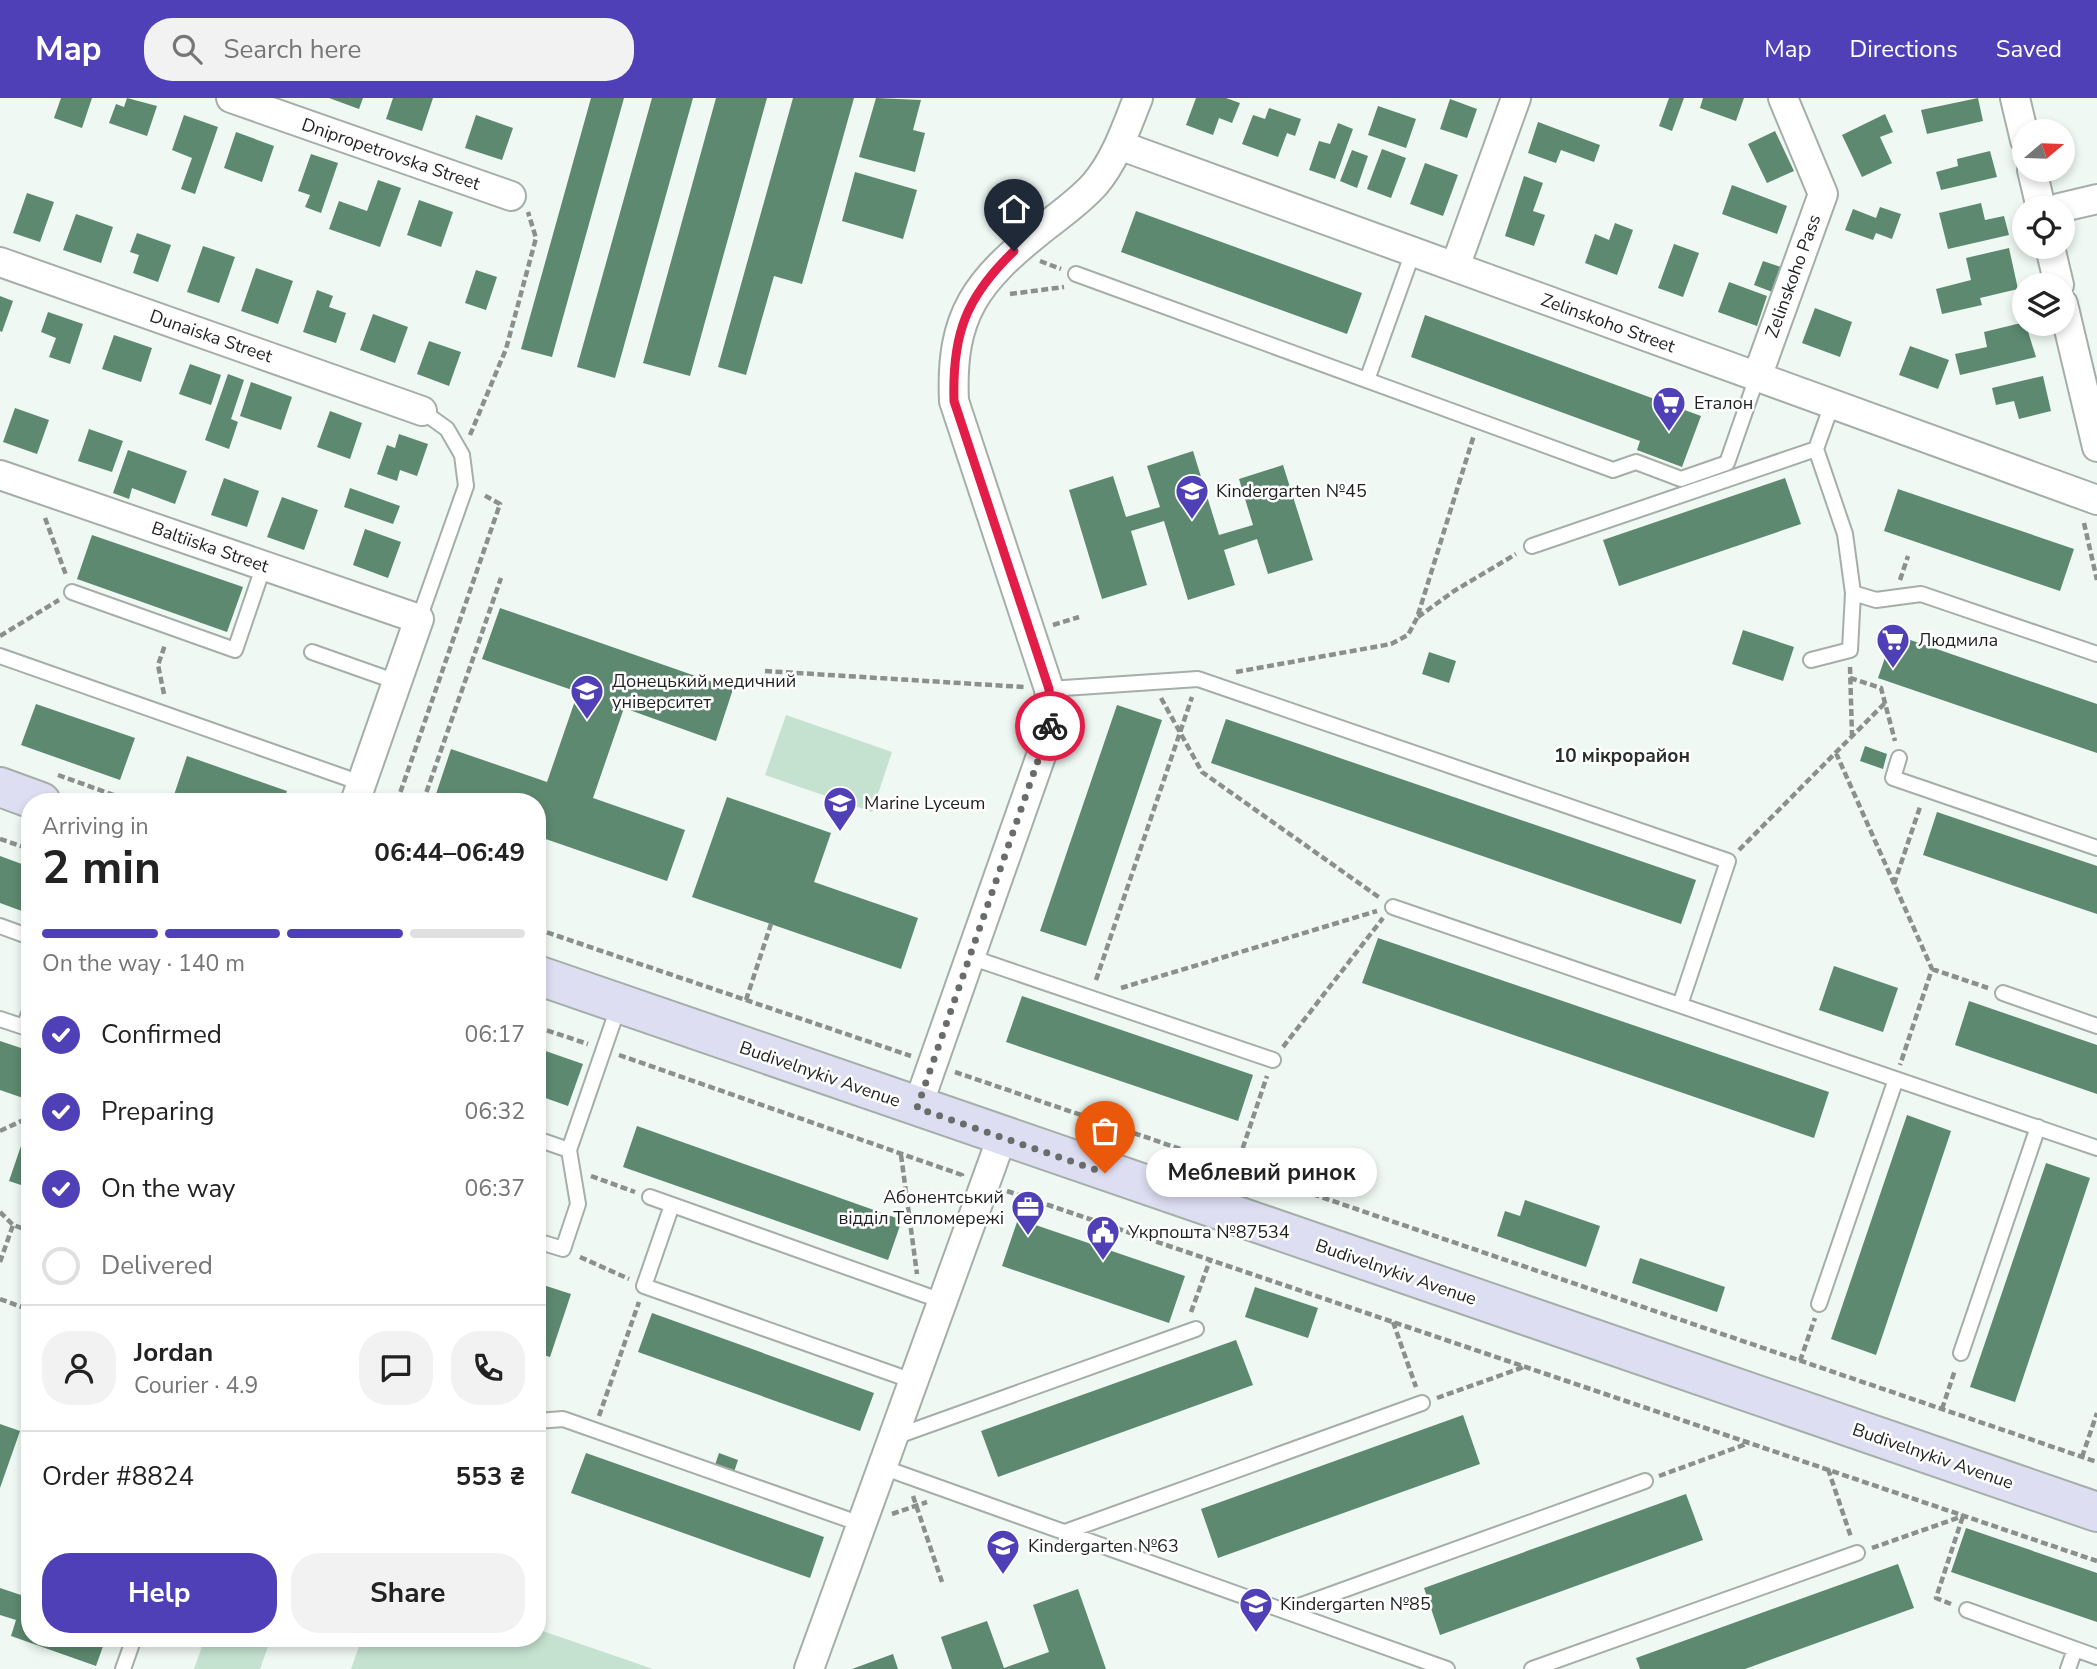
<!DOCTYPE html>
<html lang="en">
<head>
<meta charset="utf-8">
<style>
	body { margin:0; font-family:"Nunito Sans",sans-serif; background:#f2f2f2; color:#222; height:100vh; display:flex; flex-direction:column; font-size:26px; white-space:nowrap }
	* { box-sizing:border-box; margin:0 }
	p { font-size:23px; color:#767676 }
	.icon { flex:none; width:38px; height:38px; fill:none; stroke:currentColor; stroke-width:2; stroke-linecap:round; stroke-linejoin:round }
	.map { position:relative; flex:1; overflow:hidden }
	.sheet { position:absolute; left:21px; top:695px; width:525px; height:854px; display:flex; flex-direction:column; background:#fff; border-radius:28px; box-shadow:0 4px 10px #0003 }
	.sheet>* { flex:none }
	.needle { width:46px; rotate:71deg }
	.buttons { position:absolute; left:2012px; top:21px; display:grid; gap:14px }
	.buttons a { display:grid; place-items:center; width:63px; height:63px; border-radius:50%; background:#fff; box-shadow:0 4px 10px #0003; font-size:35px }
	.pin { position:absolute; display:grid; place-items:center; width:60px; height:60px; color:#fff; margin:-72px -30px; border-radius:50% 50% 50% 0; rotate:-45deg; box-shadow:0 0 7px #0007 }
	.pin .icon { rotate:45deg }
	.courier { position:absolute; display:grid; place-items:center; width:70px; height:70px; margin:-35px; border:5px solid #e11d48; border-radius:50%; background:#fff; color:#222; box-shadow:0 2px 9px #0007 }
	.bubble { position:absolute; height:49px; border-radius:24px; background:#fff; box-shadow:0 4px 10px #0003; font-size:23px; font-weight:700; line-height:49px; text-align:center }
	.head em { font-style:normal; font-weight:700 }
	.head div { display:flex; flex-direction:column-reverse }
	.head { display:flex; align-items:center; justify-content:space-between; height:119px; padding:0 21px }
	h1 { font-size:46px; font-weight:700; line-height:52px }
	.bar { display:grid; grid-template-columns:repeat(4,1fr); gap:10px 7px; align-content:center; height:84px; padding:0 21px }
	.bar i { height:9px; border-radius:5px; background:#e0e0e0 }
	.bar .current { background:#5040b7 }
	.bar p { grid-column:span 4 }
	.line { display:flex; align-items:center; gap:18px; padding:0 21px; border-top:2px solid #e0e0e0 }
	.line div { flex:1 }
	.round { display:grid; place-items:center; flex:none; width:74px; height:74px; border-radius:28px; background:#f2f2f2 }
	ol { padding:0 21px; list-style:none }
	li { display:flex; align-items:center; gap:21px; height:77px }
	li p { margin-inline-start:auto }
	li .icon { padding:7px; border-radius:50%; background:#5040b7; color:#fff; stroke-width:4 }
	li:last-child { color:#767676 }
	li i { width:38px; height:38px; border:4px solid #e0e0e0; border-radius:50% }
	.action { display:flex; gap:14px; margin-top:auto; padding:14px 21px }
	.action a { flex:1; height:80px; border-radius:28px; background:#5040b7; color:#fff; font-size:28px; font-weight:700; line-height:80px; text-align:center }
	.action a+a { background:#f2f2f2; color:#222 }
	header { display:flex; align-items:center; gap:42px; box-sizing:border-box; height:98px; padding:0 35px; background:#5040b7; color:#fff }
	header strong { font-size:33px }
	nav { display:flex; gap:38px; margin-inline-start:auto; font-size:24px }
	.search { width:490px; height:63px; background:#f2f2f2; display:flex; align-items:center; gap:18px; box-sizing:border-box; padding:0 24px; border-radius:28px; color:#767676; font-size:26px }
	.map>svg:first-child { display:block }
	.green { fill:#c5e2d0 }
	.building { fill:#5c896f }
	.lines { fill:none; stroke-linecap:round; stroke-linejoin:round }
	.service-casing { stroke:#a5aea9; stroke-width:18 }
	.minor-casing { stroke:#a5aea9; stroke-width:32 }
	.secondary-casing { stroke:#a5aea9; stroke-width:42 }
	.path { stroke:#8a908d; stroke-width:4.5; stroke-dasharray:7 3.5; stroke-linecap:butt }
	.service { stroke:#fff; stroke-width:14 }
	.minor { stroke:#fff; stroke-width:28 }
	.secondary { stroke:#dedef3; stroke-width:38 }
	.done { stroke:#686d6a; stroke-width:7; stroke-dasharray:0 12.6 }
	.route { stroke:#e11d48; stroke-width:9 }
	.labels { text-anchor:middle; stroke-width:5; stroke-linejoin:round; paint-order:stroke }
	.street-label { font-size:18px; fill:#1f2220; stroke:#fff }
	.poi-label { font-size:18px; fill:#1f2220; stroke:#fff; text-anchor:start }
	.neighbourhood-label { font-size:19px; font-weight:bold; fill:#282f2b; stroke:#fff }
</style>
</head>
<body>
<header>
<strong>Map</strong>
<div class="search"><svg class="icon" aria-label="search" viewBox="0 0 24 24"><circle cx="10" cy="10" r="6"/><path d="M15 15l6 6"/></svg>Search here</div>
<nav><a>Map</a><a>Directions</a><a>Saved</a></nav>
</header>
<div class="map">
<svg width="2097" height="1571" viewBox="0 0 2097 1571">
	<rect width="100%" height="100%" fill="#eff8f3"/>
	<path class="green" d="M786 617 892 654 872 714 765 677Z
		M537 1531 653 1571H351L362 1540H537Z
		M205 1540H271L260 1571H194Z"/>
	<path class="building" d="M61 0H92L82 30 54 20Z
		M127 0 157 8 147 38 109 25 116 6 124 9Z
		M329 0H363L359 11Z
		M393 0H433L422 33 386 21Z
		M591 0H624L552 259 521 251Z
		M652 0H693L615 280 577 269Z
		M716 0H767L690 278 643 265Z
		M793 0H854L802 186 774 178 746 277 718 269Z
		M876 0 921 2 913 32 925 35 915 74 859 59Z
		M1196 0H1226L1240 5 1232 25 1219 20 1213 37 1186 27Z
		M1669 0H1684L1672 33 1659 28Z
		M1703 0H1744L1736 23 1700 10Z
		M1978 0 1983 23 1927 36 1921 12Z
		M1450 1 1477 11 1467 40 1440 31Z
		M1378 8 1416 21 1406 50 1368 37Z
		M1269 10 1301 21 1295 38 1287 35 1278 59 1242 46 1253 17 1265 21Z
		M1885 16 1893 34 1880 39 1892 65 1862 79 1842 37Z
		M184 17 218 29 195 96 181 91 192 60 172 52Z
		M476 17 513 30 502 62 465 50Z
		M1538 24 1600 47 1594 64 1561 52 1556 65 1528 55Z
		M1338 25 1353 31 1335 81 1309 72 1319 43 1330 46Z
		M1775 33 1794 73 1767 85 1748 46Z
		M236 34 274 48 262 84 224 70Z
		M1382 51 1406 60 1391 100 1367 91Z
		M1352 52 1368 58 1357 90 1340 83Z
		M1990 53 1997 79 1941 92 1936 74 1958 68 1957 61Z
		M311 56 338 65 321 115 305 109 310 97 298 93Z
		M1425 65 1458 77 1443 118 1410 106Z
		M855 74 917 92 903 141 842 123Z
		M1524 78 1543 85 1533 113 1545 117 1534 148 1505 138Z
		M378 82 401 90 380 149 329 131 339 103 367 113Z
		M1732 87 1787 108 1777 136 1722 116Z
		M27 95 54 104 40 144 13 135Z
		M419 102 453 114 441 149 407 137Z
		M1981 105 1985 122 2004 118 2009 137 1948 151 1939 115Z
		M1880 109 1901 116 1892 141 1876 135 1873 142 1845 132 1853 111 1876 120Z
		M1136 113 1362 195 1347 236 1121 154Z
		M76 116 113 129 101 165 63 152Z
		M1615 125 1633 132 1617 177 1585 165 1595 136 1609 142Z
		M137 135 171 147 158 184 133 175 139 157 130 154Z
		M1674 146 1699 155 1683 199 1658 190Z
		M203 148 235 159 219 205 187 194Z
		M2009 150 2018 191 1980 200 1982 207 1942 216 1936 191 1971 182 1966 160Z
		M1763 163 1784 170 1775 195 1754 187Z
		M256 170 293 183 278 226 241 213Z
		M476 172 497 179 486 212 465 205Z
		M1729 184 1767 198 1757 228 1718 214Z
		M317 192 333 198 329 209 346 215 336 245 303 234Z
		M0 198 13 203 2 234 0 233Z
		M1815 210 1852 224 1840 259 1802 245Z
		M48 214 83 226 70 266 49 259 56 240 41 234Z
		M373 216 408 229 395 265 360 252Z
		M1425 217 1701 318 1682 369 1637 352 1640 343 1411 259Z
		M2025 224 2036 259 1960 277 1955 256 1987 249 1984 234Z
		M114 237 152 250 141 284 102 271Z
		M429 243 461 254 449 288 417 276Z
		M1910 248 1949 262 1938 291 1899 277Z
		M190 266 221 277 211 307 179 296Z
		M228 276 244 282 231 321 238 324 229 351 205 342Z
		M2043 278 2051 313 2019 321 2014 303 1996 307 1992 290Z
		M251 284 292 299 281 332 240 318Z
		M15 310 49 322 37 356 3 344Z
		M330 313 362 325 350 361 317 349Z
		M89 331 123 343 112 374 78 363Z
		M399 336 428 346 417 378 400 372 397 383 377 376 387 347 395 350Z
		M128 352 187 373 175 406 132 390 129 401 113 395Z
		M1193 353 1219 437 1253 427 1239 381 1283 367 1313 462 1268 476 1257 441 1224 452 1235 487 1188 502 1164 423 1131 433 1147 487 1102 501 1069 392 1113 378 1126 419 1160 409 1147 368Z
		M224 380 259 393 247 429 211 417Z
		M1785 380 1801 426 1619 488 1603 442Z
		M350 390 400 408 393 426 344 409Z
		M1898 391 2074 451 2060 493 1884 433Z
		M282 399 318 412 304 452 267 439Z
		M365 431 401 444 388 480 353 467Z
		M92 437 243 489 227 534 77 481Z
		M500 510 733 591 716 643 624 610 593 700 685 732 667 783 537 738V704L434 702 451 651 547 684 578 594 482 561Z
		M1743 532 1794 549 1783 583 1732 566Z
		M1893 536 2097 606V655L1878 580Z
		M1429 554 1456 563 1449 585 1422 576Z
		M36 606 135 640 120 682 21 647Z
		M1117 607 1162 622 1086 848 1040 833Z
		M1226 621 1696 782 1681 826 1211 665Z
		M1865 648 1887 656 1883 671 1860 663Z
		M187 658 287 693 283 704H182L173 700Z
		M727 699 831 735 814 784 918 820 901 871 692 799Z
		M1937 714 2097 768V816L1923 757Z
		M0 758 30 769V816L0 805Z
		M1378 840 1829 994 1814 1040 1362 885Z
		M1834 868 1898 890 1883 934 1819 912Z
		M1022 898 1253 977 1238 1023 1006 944Z
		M1969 903 2097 947V996L1955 947Z
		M0 943 30 953V982L23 1000 0 992Z
		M537 950 583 966 568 1008 537 997Z
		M1907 1017 1951 1033 1876 1257 1831 1241Z
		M637 1028 902 1122 888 1162 623 1069Z
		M23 1042 30 1044V1090L9 1083Z
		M2046 1065 2090 1080 2015 1304 1970 1289Z
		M1525 1102 1600 1128 1586 1169 1497 1138 1505 1113 1520 1118Z
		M1018 1121 1185 1178 1169 1225 1002 1168Z
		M1640 1160 1725 1189 1717 1214 1632 1185Z
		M537 1185 571 1196 550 1259 537 1255Z
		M1255 1189 1318 1210 1308 1240 1245 1219Z
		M652 1215 874 1295 860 1333 638 1254Z
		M1236 1242 1253 1287 998 1379 981 1333Z
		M1463 1317 1480 1366 1218 1460 1201 1411Z
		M0 1326 20 1333 0 1390Z
		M586 1355 824 1439 810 1480 571 1395Z
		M719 1355 738 1362 734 1374 715 1367Z
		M1686 1396 1703 1442 1440 1537 1424 1490Z
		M1966 1430 2097 1475V1524L1951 1474Z
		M1898 1466 1914 1510 1745 1571H1640L1636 1560Z
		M29 1484 30 1540H106L96 1568 11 1538 16 1522 0 1517V1490L24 1498Z
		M1078 1491 1106 1571H952L941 1539 987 1523 1004 1570 1049 1554 1033 1507Z
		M893 1556 898 1571H852Z"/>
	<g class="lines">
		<defs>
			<path id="service" d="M1076 176 1613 372 1636 364 1681 381 1727 365 1757 279
				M1367 282 1413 154
				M1532 448 1816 351
				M72 494 235 552 264 467
				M1853 495 1876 502 1921 496 2097 556
				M419 521 466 388 462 357 447 331 422 313
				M312 554 397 584
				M0 558 361 685
				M1811 562 1850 552 1853 495 1845 436 1816 351 1832 306
				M1049 591 1198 581 1728 763 1680 907
				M1899 660 1893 680 2097 750
				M1393 809 2097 1050
				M0 828 30 839
				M970 859 1273 962
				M2003 895 2097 928
				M0 921 24 929 30 913
				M537 1041 569 1052
				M650 1099 942 1203
				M672 1107 644 1188 913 1283
				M537 1143 563 1151 578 1106 569 1052 619 907
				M1819 1206 1896 981
				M1961 1255 2038 1029
				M537 1323 563 1321 861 1426
				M892 1340 1196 1231
				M882 1369 1447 1571
				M1065 1434 1422 1305
				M1967 1512 2097 1559
				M1285 1513 1645 1383
				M123 1571 134 1540
				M1532 1571 1857 1455
				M2068 1571 2075 1551"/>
			<path id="minor" d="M231 0 511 98
				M2015 0 2025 42
				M1119 47 2097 402
				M2032 72 2041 110
				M2059 110 2097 101
				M2050 149 2059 187
				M0 164 422 313
				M1455 169 1516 0
				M2063 206 2097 349
				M1757 279 1823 96 1783 0
				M0 377 419 521 355 704
				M917 1010 1048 638 1051 615 1049 591 954 303C950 216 977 183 1042 131 1060 117 1080 103 1095 86 1116 61 1126 30 1138 0
				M809 1571 1002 1039"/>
			<path id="secondary" d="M0 689 41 704
				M537 877 2097 1414"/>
		</defs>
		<use href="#service" class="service-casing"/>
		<use href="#minor" class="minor-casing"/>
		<use href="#secondary" class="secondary-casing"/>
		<path class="path" d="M1040 163 1061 171
			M1010 196 1064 189
			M470 337 506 251 536 140 528 114
			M45 420 66 477
			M2084 425 2097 482
			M1900 482 1908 458
			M1418 519 1454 493 1516 456
			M1053 527 1079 519
			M0 538 59 502
			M1850 569 1852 637
			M765 573 1024 589
			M1236 574 1391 546 1408 537 1417 520 1474 337
			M1850 580 1881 590 1895 643
			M164 596 158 567 165 547
			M1161 600 1202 674 1380 800
			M1836 655 1932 871 1900 967
			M58 677 133 704
			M397 704 500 406 482 396
			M423 704 501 480
			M0 741 30 751
			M1739 752 1885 605
			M1894 786 1920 709
			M537 831 911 958
			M1932 871 1988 890
			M1096 882 1192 599
			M1121 890 1377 813
			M746 902 771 826
			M537 929 588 946
			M1283 949 1383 820
			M619 957 962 1077 961 1080
			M955 974 2097 1364
			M0 1033 30 1019
			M901 1057 917 1176
			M1236 1070 1267 978
			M591 1078 635 1094
			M1007 1093 2097 1463
			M0 1114 13 1127 30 1133
			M580 1159 629 1181
			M0 1164 13 1127
			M0 1201 30 1212
			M1191 1214 1210 1162
			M1393 1224 1416 1289
			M1800 1263 1815 1220
			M1437 1300 1524 1269
			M1942 1311 1955 1272
			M599 1318 639 1204
			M2082 1359 2097 1315
			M1828 1371 1851 1439
			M1659 1378 1749 1345
			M913 1398 942 1484
			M892 1416 927 1404
			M1872 1450 1963 1418
			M1951 1506 1936 1500 1963 1418"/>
		<use href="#service" class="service"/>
		<use href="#minor" class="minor"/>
		<use href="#secondary" class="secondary"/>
	</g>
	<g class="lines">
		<path class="done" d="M1050 628 917 1010 1105 1075"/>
		<path class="route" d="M1014 153C966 199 952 236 954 303L1049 591 1050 628"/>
	</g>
	<defs>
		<symbol id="supermarket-pin" viewBox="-11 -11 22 30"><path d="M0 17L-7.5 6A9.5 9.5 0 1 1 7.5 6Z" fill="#5040b7" stroke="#fff"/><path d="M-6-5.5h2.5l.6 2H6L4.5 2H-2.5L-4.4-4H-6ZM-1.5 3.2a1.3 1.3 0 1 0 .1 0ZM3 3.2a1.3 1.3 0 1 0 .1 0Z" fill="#fff"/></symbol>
		<symbol id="school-pin" viewBox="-11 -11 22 30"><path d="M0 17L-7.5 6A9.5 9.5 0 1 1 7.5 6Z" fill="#5040b7" stroke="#fff"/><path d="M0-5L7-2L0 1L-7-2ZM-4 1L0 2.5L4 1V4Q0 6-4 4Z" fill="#fff"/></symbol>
		<symbol id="university-pin" viewBox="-11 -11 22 30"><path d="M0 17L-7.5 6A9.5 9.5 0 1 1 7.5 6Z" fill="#5040b7" stroke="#fff"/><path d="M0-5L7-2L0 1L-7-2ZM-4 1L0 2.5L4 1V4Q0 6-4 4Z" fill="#fff"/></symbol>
		<symbol id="office-pin" viewBox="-11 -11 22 30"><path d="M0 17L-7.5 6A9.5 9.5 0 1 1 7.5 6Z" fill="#5040b7" stroke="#fff"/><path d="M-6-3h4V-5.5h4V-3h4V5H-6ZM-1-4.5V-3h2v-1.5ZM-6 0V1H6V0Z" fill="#fff"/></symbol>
		<symbol id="civic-pin" viewBox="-11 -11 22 30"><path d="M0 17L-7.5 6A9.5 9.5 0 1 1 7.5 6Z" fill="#5040b7" stroke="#fff"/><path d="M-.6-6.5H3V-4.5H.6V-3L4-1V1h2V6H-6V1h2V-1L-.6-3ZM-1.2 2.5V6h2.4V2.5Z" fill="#fff"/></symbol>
	</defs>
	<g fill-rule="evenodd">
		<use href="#supermarket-pin" x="1650" y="286" width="38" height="52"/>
		<use href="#school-pin" x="1173" y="374" width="38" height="52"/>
		<use href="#supermarket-pin" x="1874" y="523" width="38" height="52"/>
		<use href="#university-pin" x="568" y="574" width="38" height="52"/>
		<use href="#school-pin" x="821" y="686" width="38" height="52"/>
		<use href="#office-pin" x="1009" y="1090" width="38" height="52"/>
		<use href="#civic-pin" x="1084" y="1115" width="38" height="52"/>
		<use href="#school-pin" x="984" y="1429" width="38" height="52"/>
		<use href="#school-pin" x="1237" y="1487" width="38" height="52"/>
	</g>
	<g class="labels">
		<g class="street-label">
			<text transform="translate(391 56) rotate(19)" y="6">Dnipropetrovska Street</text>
			<text transform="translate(1793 178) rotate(-70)" y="6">Zelinskoho Pass</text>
			<text transform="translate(1608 225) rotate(20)" y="6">Zelinskoho Street</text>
			<text transform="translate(211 238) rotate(19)" y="6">Dunaiska Street</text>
			<text transform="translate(210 449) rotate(19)" y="6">Baltiiska Street</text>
			<text transform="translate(820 976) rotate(19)" y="6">Budivelnykiv Avenue</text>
			<text transform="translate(1396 1174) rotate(19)" y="6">Budivelnykiv Avenue</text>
			<text transform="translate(1933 1358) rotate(19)" y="6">Budivelnykiv Avenue</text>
		</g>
		<g class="poi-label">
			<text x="1694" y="311">Еталон</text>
			<text x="1216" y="399">Kindergarten №45</text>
			<text x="1918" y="548">Людмила</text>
			<text x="612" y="589">Донецький медичний<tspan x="612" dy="21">університет</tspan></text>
			<text x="864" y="711">Marine Lyceum</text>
			<text x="1004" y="1105" text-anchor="end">Абонентський<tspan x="1004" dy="21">відділ Тепломережі</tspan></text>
			<text x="1128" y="1140">Укрпошта №87534</text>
			<text x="1028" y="1454">Kindergarten №63</text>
			<text x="1280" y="1512">Kindergarten №85</text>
		</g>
		<g class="neighbourhood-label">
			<text x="1622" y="664">10 мікрорайон</text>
		</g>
	</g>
</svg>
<div class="buttons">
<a><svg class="needle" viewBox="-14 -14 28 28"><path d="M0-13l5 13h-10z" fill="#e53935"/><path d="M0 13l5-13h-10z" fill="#767676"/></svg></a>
<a><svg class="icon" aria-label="locate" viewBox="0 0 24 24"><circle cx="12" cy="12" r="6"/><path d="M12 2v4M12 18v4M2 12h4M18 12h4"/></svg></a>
<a><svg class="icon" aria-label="layers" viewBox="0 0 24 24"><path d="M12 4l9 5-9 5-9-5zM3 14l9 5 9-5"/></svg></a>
</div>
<div class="pin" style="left:1105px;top:1075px;background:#ea580c"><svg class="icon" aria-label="bag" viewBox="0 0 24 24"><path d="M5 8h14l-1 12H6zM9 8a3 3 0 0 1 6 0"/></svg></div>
<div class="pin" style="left:1014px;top:153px;background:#1f2937"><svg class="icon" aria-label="home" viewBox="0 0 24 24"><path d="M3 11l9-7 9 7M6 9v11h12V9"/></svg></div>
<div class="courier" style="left:1050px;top:628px"><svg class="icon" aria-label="bike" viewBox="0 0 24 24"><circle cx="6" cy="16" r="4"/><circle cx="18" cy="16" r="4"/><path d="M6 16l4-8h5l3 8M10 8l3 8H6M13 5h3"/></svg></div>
<div class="bubble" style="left:1146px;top:1050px;width:231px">Меблевий ринок</div>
<section class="sheet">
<div class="head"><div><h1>2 min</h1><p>Arriving in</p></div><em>06:44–06:49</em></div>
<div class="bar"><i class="current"></i><i class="current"></i><i class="current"></i><i></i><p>On the way · 140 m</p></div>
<ol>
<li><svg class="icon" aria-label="check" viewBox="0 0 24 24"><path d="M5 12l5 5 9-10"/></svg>Confirmed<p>06:17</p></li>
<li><svg class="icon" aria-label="check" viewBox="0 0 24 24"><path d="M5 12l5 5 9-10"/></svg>Preparing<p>06:32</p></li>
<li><svg class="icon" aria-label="check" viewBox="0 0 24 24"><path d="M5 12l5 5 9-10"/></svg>On the way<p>06:37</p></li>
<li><i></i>Delivered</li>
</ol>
<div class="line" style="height:126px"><a class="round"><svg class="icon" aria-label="person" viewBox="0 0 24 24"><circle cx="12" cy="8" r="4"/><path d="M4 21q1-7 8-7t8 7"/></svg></a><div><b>Jordan</b><p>Courier · 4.9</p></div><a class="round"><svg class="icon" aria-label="chat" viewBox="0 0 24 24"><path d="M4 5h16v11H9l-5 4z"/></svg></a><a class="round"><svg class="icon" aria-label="phone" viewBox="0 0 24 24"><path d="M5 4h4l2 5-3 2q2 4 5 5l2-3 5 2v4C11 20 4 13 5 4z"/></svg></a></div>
<div class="line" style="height:91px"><div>Order #8824</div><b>553 ₴</b></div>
<div class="action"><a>Help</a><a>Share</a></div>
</section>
</div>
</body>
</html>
